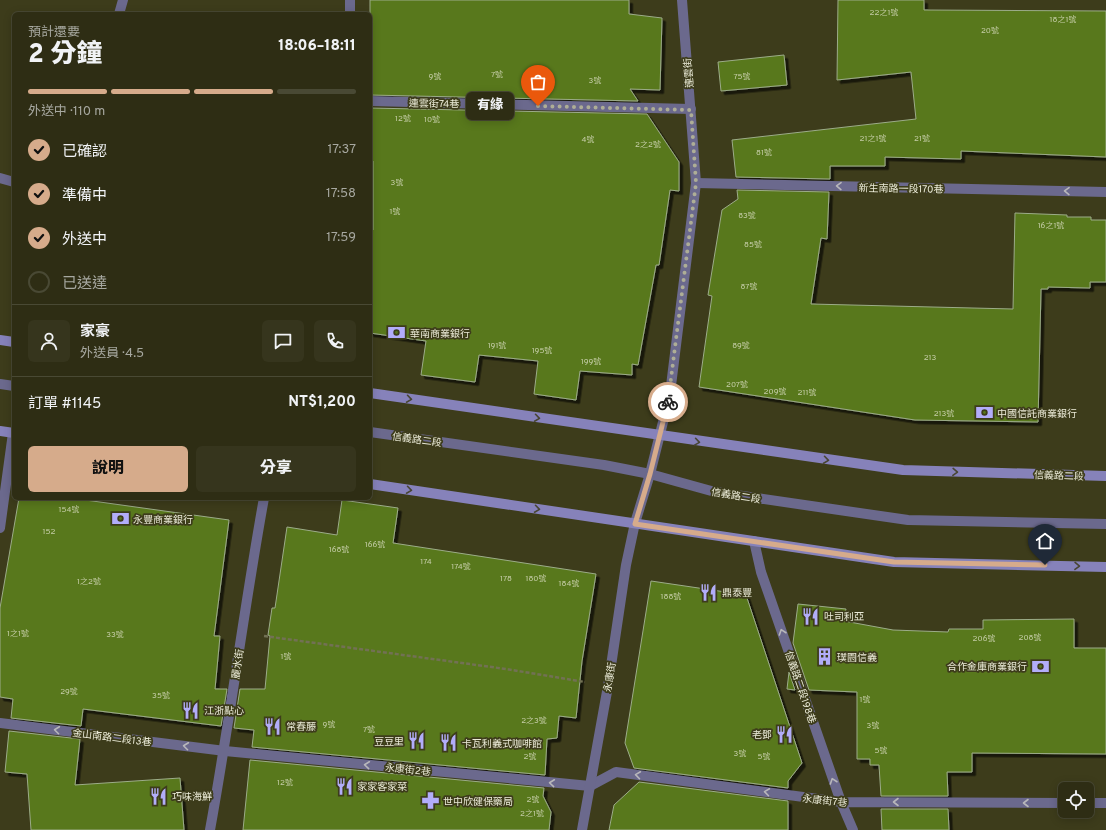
<!DOCTYPE html>
<html lang="zh-TW">
<head>
<meta charset="utf-8">
<style>
	body { margin:0; font-family:Overpass,"Noto Sans TC",sans-serif; background:#36351d; color:#f1f3f6; height:100vh; display:flex; flex-direction:column; font-size:15px; white-space:nowrap }
	* { box-sizing:border-box; margin:0 }
	p { font-size:13px; color:#a7a8a0 }
	.icon { flex:none; width:22px; height:22px; fill:none; stroke:currentColor; stroke-width:2; stroke-linecap:round; stroke-linejoin:round }
	.map { position:relative; flex:1; overflow:hidden }
	.details { position:absolute; left:12px; top:12px; width:360px; height:488px; display:flex; flex-direction:column; background:#2e2d14; border-radius:6px; box-shadow:0 2px 10px #0003,0 0 0 1px #494934 }
	.details>* { flex:none }
	.controls { position:absolute; left:1058px; top:782px; display:grid; gap:8px }
	.controls a { display:grid; place-items:center; width:36px; height:36px; border-radius:6px; background:#2e2d14; box-shadow:0 2px 10px #0003,0 0 0 1px #494934; font-size:20px }
	.pin { position:absolute; display:grid; place-items:center; width:34px; height:34px; color:#fff; margin:-41px -17px; border-radius:50% 50% 50% 0; rotate:-45deg; box-shadow:0 0 4px #0007 }
	.pin .icon { rotate:45deg }
	.courier { position:absolute; display:grid; place-items:center; width:40px; height:40px; margin:-20px; border:3px solid #d6ab8b; border-radius:50%; background:#fff; color:#222; box-shadow:0 1px 5px #0007 }
	.bubble { position:absolute; height:28px; border-radius:6px; background:#2e2d14; box-shadow:0 2px 10px #0003,0 0 0 1px #494934; font-size:13px; font-weight:800; line-height:28px; text-align:center }
	.head em { font-style:normal; font-weight:800 }
	.head div { display:flex; flex-direction:column-reverse }
	.head { display:flex; align-items:center; justify-content:space-between; height:68px; padding:0 16px }
	h1 { font-size:26px; font-weight:800; line-height:30px }
	.bar { display:grid; grid-template-columns:repeat(4,1fr); gap:6px 4px; align-content:center; height:48px; padding:0 16px }
	.bar i { height:5px; border-radius:3px; background:#494934 }
	.bar .active { background:#d6ab8b }
	.bar p { grid-column:span 4 }
	.line { display:flex; align-items:center; gap:10px; padding:0 16px; border-top:1px solid #494934 }
	.line div { flex:1 }
	.round { display:grid; place-items:center; flex:none; width:42px; height:42px; border-radius:6px; background:#36351d }
	ol { padding:0 16px; list-style:none }
	li { display:flex; align-items:center; gap:12px; height:44px }
	li p { margin-inline-start:auto }
	li .icon { padding:4px; border-radius:50%; background:#d6ab8b; color:#111; stroke-width:4 }
	li:last-child { color:#a7a8a0 }
	li i { width:22px; height:22px; border:2px solid #494934; border-radius:50% }
	.cta { display:flex; gap:8px; margin-top:auto; padding:8px 16px }
	.cta a { flex:1; height:46px; border-radius:6px; background:#d6ab8b; color:#111; font-size:16px; font-weight:800; line-height:46px; text-align:center }
	.cta a+a { background:#36351d; color:#f1f3f6 }
	.map>svg:first-child { display:block }
	.building { fill:#58781a; stroke:#9cac89; filter:url(#shadow) }
	.lines { fill:none; stroke-linecap:round; stroke-linejoin:round }
	.path { stroke:#727154; stroke-width:2.5; stroke-dasharray:4 2; stroke-linecap:butt }
	.service { stroke:#6b698d; stroke-width:10 }
	.minor { stroke:#6b698d; stroke-width:10 }
	.secondary { stroke:#8682ba; stroke-width:10 }
	.oneway { stroke:#b8b7ba }
	.oneway2 { stroke:#484633 }
	.done { stroke:#aeae96; stroke-width:4; stroke-dasharray:0 7.2 }
	.route { stroke:#d6ab8b; stroke-width:5 }
	.labels { text-anchor:middle; stroke-width:3.5; stroke-linejoin:round; paint-order:stroke }
	.number-label { font-size:8px; fill:#c6cea8 }
	.street-label { font-size:10px; fill:#ebebd8; stroke:#3d3c1b }
	.poi-label { font-size:10px; fill:#ebebd8; stroke:#3d3c1b; text-anchor:start }
</style>
</head>
<body>
<div class="map">
<svg width="1106" height="830" viewBox="0 0 1106 830">
	<defs>
		<filter id="shadow"><feDropShadow dx="3.5" dy="3.5" stdDeviation="0" flood-color="#0009"/></filter>
	</defs>
	<rect width="100%" height="100%" fill="#3d3c1b"/>
	<path class="building" d="M370 0H629V14L662 18 660 90 630 89 638 101 370 95Z
		M838 0H924V10L1106 11V157L961 151V159L885 157V166H830V179L736 177 732 140 916 119 911 72 837 80Z
		M784 55 787 85 721 91 718 62Z
		M370 108 647 114 679 162V191L670 190 659 265H656L638 365 632 364V375L580 371 576 400 534 394 538 361 479 355 475 382 421 375 426 341 370 333V230H373V161H370Z
		M737 190 829 192 827 239 821 238 811 304 1013 309 1015 213 1067 215V217H1091V220H1106V282H1090V288L1048 287V289H1041L1038 422 915 420 699 387 712 296 708 295 722 210 738 199Z
		M19 498H71L229 520 214 636H220L215 689H227L221 726 83 709 81 726 11 718 13 699 0 697V608Z
		M342 500 398 508 393 543 596 574 582 661 576 718 559 716 557 738 547 739 545 775 252 747 254 730 234 728 240 689H265L270 636 268 635 272 608H275L287 527 337 535Z
		M651 581 746 595 802 763 788 781V788L634 768 625 743Z
		M798 604 846 609 844 621 893 630 948 632 949 629H983V620L1074 619V648H1106V754L972 753V772H947L948 796H881L879 765H870V759H857V692L809 690 793 643Z
		M789 672 795 690 787 689Z
		M9 731 80 739 75 785 180 778 184 830H31L27 774 5 772Z
		M250 760 544 788 543 796 551 812 549 830H243Z
		M639 782 788 801V830H609L614 805Z
		M881 809H948L949 830H882Z"/>
	<g class="lines">
		<path class="path" d="M264 636 506 669 585 682"/>
		<path class="service" d="M370 101 691 109
			M696 183 1106 192
			M0 384 14 386
			M370 432 604 465 650 474 715 492 908 520 1106 524
			M0 528 13 433
			M754 541 761 572 841 802 853 830
			M0 723 225 751 590 786 616 772 841 802 1065 803
			M1087 803H1106"/>
		<path class="minor" d="M119 14 123 0
			M350 14V0
			M0 178 14 182
			M210 830C230 720 244 608 264 498
			M582 830 608 686 626 565 635 523 650 474 670 394 696 183 682 0"/>
		<path class="secondary" d="M0 340 14 342
			M370 393 903 470 1106 476
			M0 431 14 433
			M370 484 894 562 1106 567"/>
	</g>
	<defs><path id="oneway-chevron" d="M-2-3.5L2.5 0L-2 3.5" fill="none" stroke-width="1.6" stroke-linecap="round" stroke-linejoin="round"/></defs>
	<g class="oneway">
		<use href="#oneway-chevron" transform="translate(839 186) rotate(-179)"/>
		<use href="#oneway-chevron" transform="translate(1067 191) rotate(-179)"/>
		<use href="#oneway-chevron" transform="translate(782 632) rotate(-109)"/>
		<use href="#oneway-chevron" transform="translate(57 730) rotate(-173)"/>
		<use href="#oneway-chevron" transform="translate(186 746) rotate(-173)"/>
		<use href="#oneway-chevron" transform="translate(367 765) rotate(-174)"/>
		<use href="#oneway-chevron" transform="translate(638 775) rotate(-172)"/>
		<use href="#oneway-chevron" transform="translate(833 781) rotate(-109)"/>
		<use href="#oneway-chevron" transform="translate(552 783) rotate(-174)"/>
		<use href="#oneway-chevron" transform="translate(767 792) rotate(-172)"/>
		<use href="#oneway-chevron" transform="translate(896 802) rotate(-180)"/>
		<use href="#oneway-chevron" transform="translate(1026 803) rotate(-180)"/>
	</g>
	<g class="oneway2">
		<use href="#oneway-chevron" transform="translate(409 399) rotate(8)"/>
		<use href="#oneway-chevron" transform="translate(537 418) rotate(8)"/>
		<use href="#oneway-chevron" transform="translate(697 442) rotate(9)"/>
		<use href="#oneway-chevron" transform="translate(826 460) rotate(8)"/>
		<use href="#oneway-chevron" transform="translate(955 472) rotate(2)"/>
		<use href="#oneway-chevron" transform="translate(409 490) rotate(8)"/>
		<use href="#oneway-chevron" transform="translate(537 509) rotate(8)"/>
		<use href="#oneway-chevron" transform="translate(1077 566) rotate(1)"/>
	</g>
	<g class="lines">
		<path class="done" d="M538 106 691 110 696 183 668 402"/>
		<path class="route" d="M668 402 650 474 635 524 894 562 1045 565"/>
	</g>
	<defs>
		<symbol id="bank-bare" viewBox="-9 -9 18 18"><path d="M-6-4H6V4H-6ZM0-2.3a2.3 2.3 0 1 0 0 4.6a2.3 2.3 0 1 0 0-4.6Z" fill="#b2adf9" stroke="#3d3c1b" stroke-width="2.5" paint-order="stroke"/></symbol>
		<symbol id="restaurant-bare" viewBox="-9 -9 18 18"><path d="M-5-6h1v4h1v-4h1v4h1v-4h1v5L-1.5 .5V6h-2V.5L-5-1ZM5-6V6H3V1.5H1.5Q1.5-4 5-6Z" fill="#b2adf9" stroke="#3d3c1b" stroke-width="2.5" paint-order="stroke"/></symbol>
		<symbol id="building-bare" viewBox="-9 -9 18 18"><path d="M-4-6H4V6H1V3H-1V6H-4ZM-2.5-4.3h1.7v1.8h-1.7ZM.8-4.3h1.7v1.8H.8ZM-2.5-1h1.7V.8h-1.7ZM.8-1h1.7V.8H.8Z" fill="#b2adf9" stroke="#3d3c1b" stroke-width="2.5" paint-order="stroke"/></symbol>
		<symbol id="pharmacy-bare" viewBox="-9 -9 18 18"><path d="M-2-6h4v4h4v4h-4v4h-4v-4h-4v-4h4Z" fill="#b2adf9" stroke="#3d3c1b" stroke-width="2.5" paint-order="stroke"/></symbol>
	</defs>
	<g fill-rule="evenodd">
		<use href="#bank-bare" x="384" y="320" width="25" height="25"/>
		<use href="#bank-bare" x="972" y="400" width="25" height="25"/>
		<use href="#bank-bare" x="108" y="506" width="25" height="25"/>
		<use href="#restaurant-bare" x="696" y="580" width="25" height="25"/>
		<use href="#restaurant-bare" x="798" y="604" width="25" height="25"/>
		<use href="#building-bare" x="812" y="644" width="25" height="25"/>
		<use href="#bank-bare" x="1028" y="654" width="25" height="25"/>
		<use href="#restaurant-bare" x="178" y="698" width="25" height="25"/>
		<use href="#restaurant-bare" x="260" y="714" width="25" height="25"/>
		<use href="#restaurant-bare" x="772" y="722" width="25" height="25"/>
		<use href="#restaurant-bare" x="404" y="728" width="25" height="25"/>
		<use href="#restaurant-bare" x="436" y="730" width="25" height="25"/>
		<use href="#restaurant-bare" x="332" y="774" width="25" height="25"/>
		<use href="#restaurant-bare" x="146" y="784" width="25" height="25"/>
		<use href="#pharmacy-bare" x="418" y="788" width="25" height="25"/>
	</g>
	<g class="labels">
		<g class="number-label">
			<text x="884" y="15">22之1號</text>
			<text x="1063" y="22">18之1號</text>
			<text x="990" y="33">20號</text>
			<text x="497" y="77">7號</text>
			<text x="435" y="79">9號</text>
			<text x="742" y="79">75號</text>
			<text x="595" y="83">3號</text>
			<text x="403" y="121">12號</text>
			<text x="432" y="122">10號</text>
			<text x="873" y="141">21之1號</text>
			<text x="922" y="141">21號</text>
			<text x="588" y="142">4號</text>
			<text x="648" y="147">2之2號</text>
			<text x="764" y="155">81號</text>
			<text x="397" y="185">3號</text>
			<text x="395" y="214">1號</text>
			<text x="747" y="218">83號</text>
			<text x="1051" y="228">16之1號</text>
			<text x="753" y="247">85號</text>
			<text x="749" y="289">87號</text>
			<text x="497" y="348">191號</text>
			<text x="741" y="348">89號</text>
			<text x="542" y="353">195號</text>
			<text x="930" y="360">213</text>
			<text x="591" y="364">199號</text>
			<text x="737" y="387">207號</text>
			<text x="775" y="394">209號</text>
			<text x="807" y="395">211號</text>
			<text x="944" y="416">213號</text>
			<text x="69" y="512">154號</text>
			<text x="49" y="534">152</text>
			<text x="375" y="547">166號</text>
			<text x="339" y="552">168號</text>
			<text x="426" y="564">174</text>
			<text x="461" y="569">174號</text>
			<text x="506" y="581">178</text>
			<text x="536" y="581">180號</text>
			<text x="89" y="584">1之2號</text>
			<text x="569" y="586">184號</text>
			<text x="671" y="599">188號</text>
			<text x="18" y="636">1之1號</text>
			<text x="115" y="637">33號</text>
			<text x="1030" y="640">208號</text>
			<text x="984" y="641">206號</text>
			<text x="286" y="659">1號</text>
			<text x="69" y="694">29號</text>
			<text x="161" y="698">35號</text>
			<text x="865" y="702">1號</text>
			<text x="534" y="723">2之3號</text>
			<text x="329" y="727">9號</text>
			<text x="873" y="728">3號</text>
			<text x="369" y="732">7號</text>
			<text x="881" y="753">5號</text>
			<text x="740" y="756">3號</text>
			<text x="530" y="759">2號</text>
			<text x="764" y="759">5號</text>
			<text x="285" y="785">12號</text>
			<text x="533" y="802">2號</text>
			<text x="532" y="816">2之1號</text>
		</g>
		<g class="street-label">
			<text transform="translate(688 73) rotate(-95)" y="4">連雲街</text>
			<text transform="translate(434 103) rotate(1)" y="4">連雲街74巷</text>
			<text transform="translate(901 188) rotate(1)" y="4">新生南路一段170巷</text>
			<text transform="translate(417 439) rotate(8)" y="4">信義路二段</text>
			<text transform="translate(1059 475) rotate(2)" y="4">信義路二段</text>
			<text transform="translate(736 495) rotate(9)" y="4">信義路二段</text>
			<text transform="translate(237 664) rotate(-82)" y="4">麗水街</text>
			<text transform="translate(609 677) rotate(-81)" y="4">永康街</text>
			<text transform="translate(801 687) rotate(71)" y="4">信義路二段198巷</text>
			<text transform="translate(112 737) rotate(7)" y="4">金山南路二段13巷</text>
			<text transform="translate(408 769) rotate(6)" y="4">永康街2巷</text>
			<text transform="translate(825 800) rotate(6)" y="4">永康街7巷</text>
		</g>
		<g class="poi-label">
			<text x="410" y="337">華南商業銀行</text>
			<text x="997" y="417">中國信託商業銀行</text>
			<text x="133" y="523">永豐商業銀行</text>
			<text x="722" y="596">鼎泰豐</text>
			<text x="824" y="620">吐司利亞</text>
			<text x="837" y="661">璞園信義</text>
			<text x="1027" y="670" text-anchor="end">合作金庫商業銀行</text>
			<text x="204" y="714">江浙點心</text>
			<text x="286" y="730">常春藤</text>
			<text x="772" y="738" text-anchor="end">老鄧</text>
			<text x="404" y="745" text-anchor="end">豆豆里</text>
			<text x="462" y="747">卡瓦利義式咖啡館</text>
			<text x="357" y="790">家家客家菜</text>
			<text x="172" y="800">巧味海鮮</text>
			<text x="443" y="805">世中欣健保藥局</text>
		</g>
	</g>
</svg>
<div class="controls">
<a><svg class="icon" aria-label="locate" viewBox="0 0 24 24"><circle cx="12" cy="12" r="6"/><path d="M12 2v4M12 18v4M2 12h4M18 12h4"/></svg></a>
</div>
<div class="pin" style="left:538px;top:106px;background:#ea580c"><svg class="icon" aria-label="bag" viewBox="0 0 24 24"><path d="M5 8h14l-1 12H6zM9 8a3 3 0 0 1 6 0"/></svg></div>
<div class="pin" style="left:1045px;top:565px;background:#1f2937"><svg class="icon" aria-label="home" viewBox="0 0 24 24"><path d="M3 11l9-7 9 7M6 9v11h12V9"/></svg></div>
<div class="courier" style="left:668px;top:402px"><svg class="icon" aria-label="bike" viewBox="0 0 24 24"><circle cx="6" cy="16" r="4"/><circle cx="18" cy="16" r="4"/><path d="M6 16l4-8h5l3 8M10 8l3 8H6M13 5h3"/></svg></div>
<div class="bubble" style="left:466px;top:92px;width:48px">有緣</div>
<section class="details">
<div class="head"><div><h1>2 分鐘</h1><p>預計還要</p></div><em>18:06–18:11</em></div>
<div class="bar"><i class="active"></i><i class="active"></i><i class="active"></i><i></i><p>外送中 · 110 m</p></div>
<ol>
<li><svg class="icon" aria-label="check" viewBox="0 0 24 24"><path d="M5 12l5 5 9-10"/></svg>已確認<p>17:37</p></li>
<li><svg class="icon" aria-label="check" viewBox="0 0 24 24"><path d="M5 12l5 5 9-10"/></svg>準備中<p>17:58</p></li>
<li><svg class="icon" aria-label="check" viewBox="0 0 24 24"><path d="M5 12l5 5 9-10"/></svg>外送中<p>17:59</p></li>
<li><i></i>已送達</li>
</ol>
<div class="line" style="height:72px"><a class="round"><svg class="icon" aria-label="person" viewBox="0 0 24 24"><circle cx="12" cy="8" r="4"/><path d="M4 21q1-7 8-7t8 7"/></svg></a><div><b>家豪</b><p>外送員 · 4.5</p></div><a class="round"><svg class="icon" aria-label="chat" viewBox="0 0 24 24"><path d="M4 5h16v11H9l-5 4z"/></svg></a><a class="round"><svg class="icon" aria-label="phone" viewBox="0 0 24 24"><path d="M5 4h4l2 5-3 2q2 4 5 5l2-3 5 2v4C11 20 4 13 5 4z"/></svg></a></div>
<div class="line" style="height:52px"><div>訂單 #1145</div><b>NT$1,200</b></div>
<div class="cta"><a>說明</a><a>分享</a></div>
</section>
</div>
</body>
</html>
